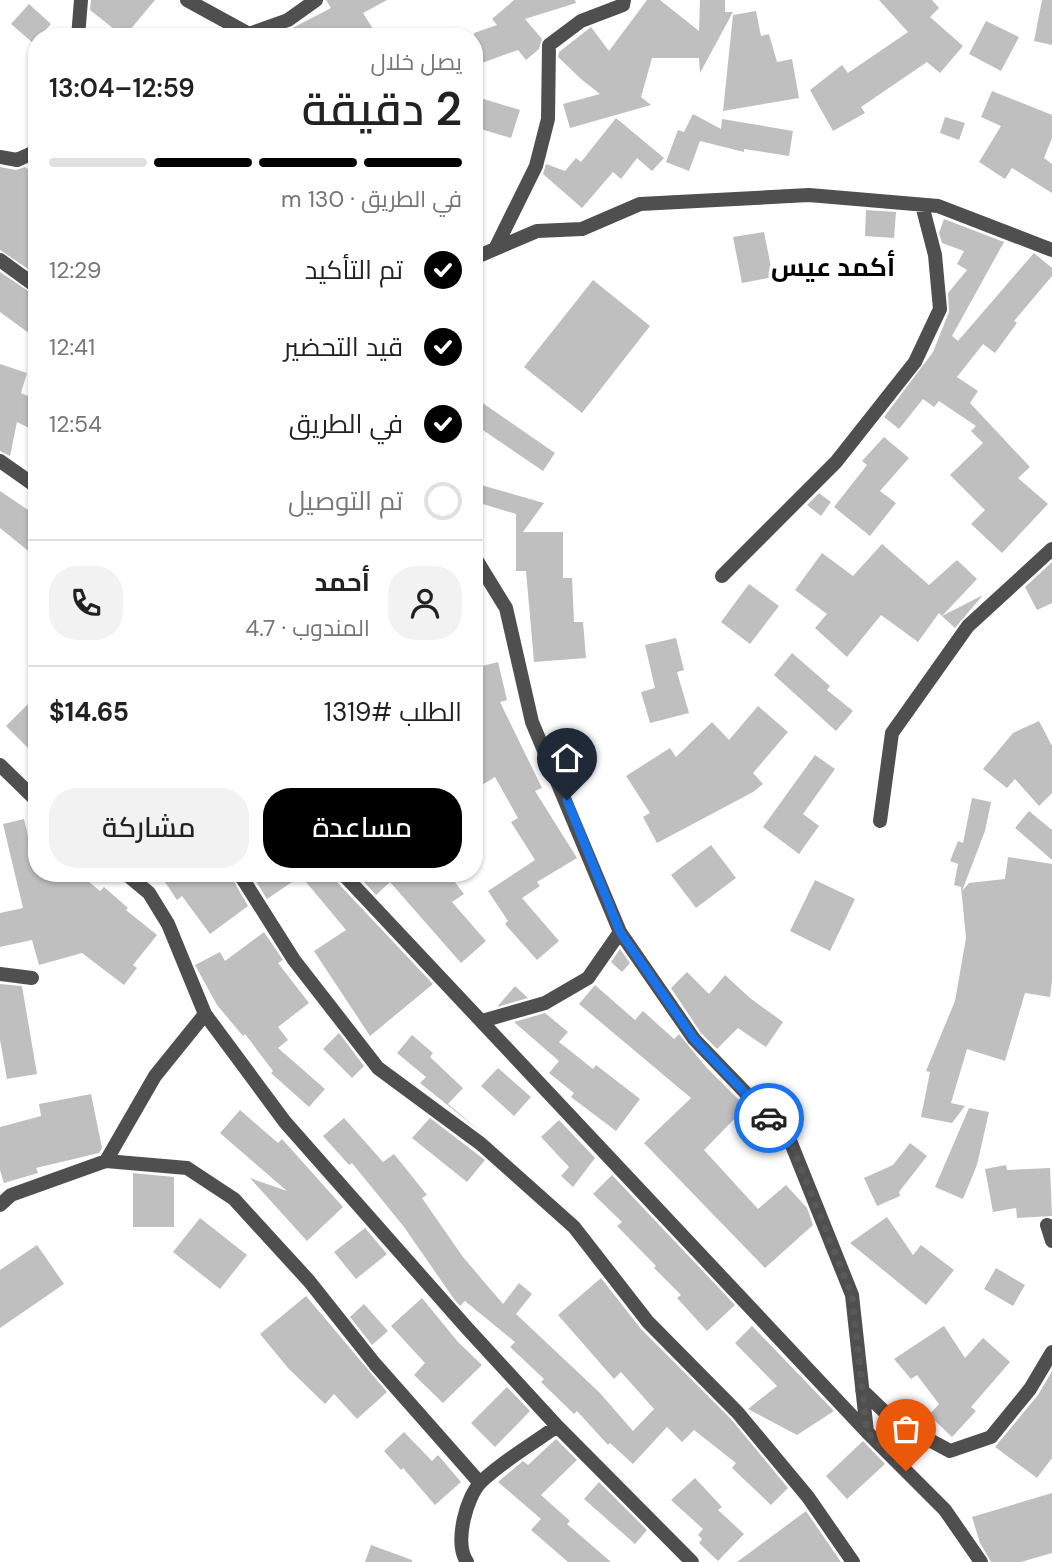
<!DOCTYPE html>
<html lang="ar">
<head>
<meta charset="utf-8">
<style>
	body { margin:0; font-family:"DM Sans",Cairo,sans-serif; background:#f2f2f2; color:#222; direction:rtl; height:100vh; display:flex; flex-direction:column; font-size:26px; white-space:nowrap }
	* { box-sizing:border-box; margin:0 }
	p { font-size:23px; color:#767676 }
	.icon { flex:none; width:38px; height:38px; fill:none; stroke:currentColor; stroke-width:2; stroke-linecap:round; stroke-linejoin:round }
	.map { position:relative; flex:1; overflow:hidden; direction:ltr }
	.details { position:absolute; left:28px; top:28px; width:455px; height:854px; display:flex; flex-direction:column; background:#fff; border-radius:28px; box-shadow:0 2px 5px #0004; direction:rtl }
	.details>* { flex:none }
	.pin { position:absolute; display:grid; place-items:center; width:60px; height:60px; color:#fff; margin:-72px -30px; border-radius:50% 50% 50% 0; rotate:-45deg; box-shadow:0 0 7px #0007 }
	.pin .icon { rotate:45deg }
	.courier { position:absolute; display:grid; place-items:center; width:70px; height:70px; margin:-35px; border:5px solid #1a73e8; border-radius:50%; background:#fff; color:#222; box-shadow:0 2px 9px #0007 }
	.headline em { font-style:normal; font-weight:600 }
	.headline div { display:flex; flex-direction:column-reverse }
	.headline { display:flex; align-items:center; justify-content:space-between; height:119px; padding:0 21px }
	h1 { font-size:46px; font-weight:600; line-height:52px }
	.bar { display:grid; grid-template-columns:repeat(4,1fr); gap:10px 7px; align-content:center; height:84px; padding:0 21px }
	.bar i { height:9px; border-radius:5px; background:#e0e0e0 }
	.bar .on { background:#000 }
	.bar p { grid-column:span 4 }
	.line { display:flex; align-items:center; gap:18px; padding:0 21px; border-top:2px solid #e0e0e0 }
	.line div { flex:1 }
	.round { display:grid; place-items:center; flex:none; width:74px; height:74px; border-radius:28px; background:#f2f2f2 }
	ol { padding:0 21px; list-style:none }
	li { display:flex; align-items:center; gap:21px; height:77px }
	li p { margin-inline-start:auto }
	li .icon { padding:7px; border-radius:50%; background:#000; color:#fff; stroke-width:4 }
	li:last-child { color:#767676 }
	li i { width:38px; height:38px; border:4px solid #e0e0e0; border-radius:50% }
	.cta { display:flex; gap:14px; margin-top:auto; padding:14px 21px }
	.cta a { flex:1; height:80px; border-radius:28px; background:#000; color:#fff; font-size:28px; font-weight:600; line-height:80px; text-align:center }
	.cta a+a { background:#f2f2f2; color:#222 }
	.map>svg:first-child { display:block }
	.building { fill:#bfbfbf }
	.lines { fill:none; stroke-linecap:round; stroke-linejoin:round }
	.minor { stroke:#4f4f4f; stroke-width:14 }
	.done { stroke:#595959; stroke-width:7; stroke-dasharray:0 12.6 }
	.route { stroke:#1a73e8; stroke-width:9 }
	.labels { text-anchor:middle; stroke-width:7; stroke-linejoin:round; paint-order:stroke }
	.district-label { font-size:26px; font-weight:bold; fill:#000; stroke:#fff }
</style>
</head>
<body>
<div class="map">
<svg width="1052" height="1562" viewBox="0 0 1052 1562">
	<rect width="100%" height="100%" fill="#fff"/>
	<path class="building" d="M91 0H155L124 37 90 10Z
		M326 0H387L363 13 378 37H275L331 8Z
		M514 0H575L576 3 525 19 542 39 539 49 526 60 518 50 479 64 474 51V33L497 25 492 19Z
		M647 0H660L699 31 700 0H725V12H733L700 73 699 58H652L641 97 651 105 570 128 563 104 600 94 581 79 558 57 559 52 591 27 609 51Z
		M879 0H932L939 8 930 17 963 46 940 73 927 62 861 107 865 113 833 131 810 90 842 65 848 73 908 32Z
		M1042 0H1052V45L1034 41Z
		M29 4 51 24 33 43 11 24Z
		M756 11 761 36 769 34 777 62 792 59 799 98 723 111 733 15Z
		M986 21 1019 37 1001 71 969 54Z
		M992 91 1052 115V138L1044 158 1052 164V193L1012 168 1005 179 979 162 1001 126 981 117Z
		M477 97 520 110 511 138 474 127Z
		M693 114 721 129 722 119 793 131 789 156 744 149V152L700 141 689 171 666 162 678 130 684 132Z
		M945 117 965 123 959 140 940 133Z
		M616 118 664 158 652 171 637 158 621 179 613 172 582 208 543 174 546 164 565 171 576 158 581 162Z
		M0 167 16 170 25 167 37 177V275L0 250Z
		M866 210 896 212 894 238 865 236Z
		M944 219 1004 242 952 336 958 341 1034 253 1052 268V276L1014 321 1017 323 995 353 983 344 957 377 978 391 970 403 1030 467 1018 478 1048 504 1002 553 971 524 985 510 950 475 983 443 971 431 976 426 939 401 934 407 923 399 899 429 884 417 933 352 949 312 948 293 967 270 957 264 964 251 942 243 939 233Z
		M764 232 773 277 742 283 733 237Z
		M0 272 37 297V339L0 312Z
		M593 280 650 326 582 413 524 367Z
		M0 364 27 373 21 393 37 400V432L17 422 10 456 0 451Z
		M474 397 555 453 543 471 474 424Z
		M884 437 909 458 880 491 896 503 870 536 834 507 867 465 862 461Z
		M481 485 544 503 523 532H563V578H572L574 622H583L586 658 534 662 526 571H516V514L476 502Z
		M0 491 37 516V558L0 528Z
		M819 493 831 502 821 516 807 505Z
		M882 544 929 585 957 560 977 579 942 616 939 613 918 642 881 615 847 657 815 628 827 614 795 590 822 553 853 576Z
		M1052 562V603L1037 610 1025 587Z
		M749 584 779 606 750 644 721 622Z
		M983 595 955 628 942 616Z
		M676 638 684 670 677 672 689 713 650 723 641 692 655 688 645 645Z
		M792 653 830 686 827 690 853 711 836 731 774 675Z
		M498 662 507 700 500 702 542 788 535 791 577 858 537 882 540 886 522 898 559 941 537 960 505 924 508 921 488 891 535 860 511 822 518 818 495 777 474 790V668Z
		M37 695V757L6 726Z
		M758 706 788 732 753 773 763 784 753 792 657 843 643 817 650 813 626 776 670 748 676 757 712 722 729 740Z
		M1039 721 1052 746V793L1039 806 1015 779 1007 788 983 769 1013 733Z
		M815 755 835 769 803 814 819 826 799 854 763 827Z
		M972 798 991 802 985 831 962 891 969 883 1005 879 1008 857 1052 864V981L1050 997 1025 993 1005 1061 967 1049 951 1103 965 1106 952 1123 921 1117 930 1072 926 1071 955 1001 966 938 961 887 954 885 958 864 950 861 958 841 963 843Z
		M1029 811 1052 830V860L1015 828Z
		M24 819 37 873H78L100 891 104 887 128 908 126 910 157 935 133 965 137 968 124 985 82 953 39 965 32 940 0 947V913L23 908 3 824Z
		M711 845 736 878 696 908 671 875Z
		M159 873H229L248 906 210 934 182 896 177 900Z
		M251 873H333L335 880 433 984 370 1036 314 951 346 930 301 876 267 899Z
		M374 873H448L464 894 452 902 486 941 461 963 390 882 376 895 364 882Z
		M815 880 855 899 830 951 790 931Z
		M264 932 283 960 278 963 309 1003 278 1027 288 1040 278 1048 325 1089 309 1107 271 1073 273 1071 245 1034 243 1036 217 1005 195 965 220 952 225 961Z
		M620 949 630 963 622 972 611 962Z
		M687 972 709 994 725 975 750 998 783 1022 766 1047 738 1028 717 1049 701 1033 671 988Z
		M0 984 22 986 37 1074 7 1079 0 1040Z
		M595 985 635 1020 643 1011 674 1039 679 1034 706 1067 746 1107 704 1150 758 1209 786 1185 807 1208 813 1225 765 1268 644 1143 691 1098 579 1004Z
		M515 986 528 998 497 1007Z
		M545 1013 568 1032 559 1042 593 1069 596 1065 640 1099 616 1131 571 1097 574 1093 549 1073 559 1061 514 1022Z
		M339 1033 364 1066 352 1078 323 1049Z
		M412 1035 433 1053 430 1057 463 1088 448 1104 486 1136 420 1083 426 1077 397 1053Z
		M498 1068 531 1097 514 1116 481 1086Z
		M91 1094 102 1148 99 1153 36 1168 38 1173 4 1183 0 1170V1127L41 1116 39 1104Z
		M969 1108 989 1112 977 1165 963 1199 935 1187Z
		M240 1110 278 1143 282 1139 343 1207 307 1241 250 1178 287 1191 220 1133Z
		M344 1118 383 1162 394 1154 427 1195 422 1198 463 1257 503 1304 519 1283 532 1294 516 1314 599 1392 633 1431 654 1409 621 1372 614 1379 558 1315 601 1278 641 1329 731 1419 788 1488 771 1505 732 1468 736 1463 694 1430 682 1442 667 1427 633 1464 610 1443 608 1445 577 1411 574 1414 541 1382 544 1379 510 1347 515 1342 465 1301 460 1306 454 1299 404 1227 352 1163 349 1165 323 1136Z
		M430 1118 485 1160 467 1182 412 1138Z
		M559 1120 595 1158 573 1187 561 1176 569 1167 541 1137Z
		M910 1143 927 1156 899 1192 900 1196 877 1206 864 1178 893 1165Z
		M1006 1165 1007 1170 1050 1168 1052 1216 1017 1218 1016 1208 993 1212 985 1169Z
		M133 1173 174 1177V1227H133Z
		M612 1175 735 1305 707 1331 677 1298 681 1295 654 1268 656 1266 617 1226 622 1222 593 1194Z
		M887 1217 913 1255 921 1245 954 1270 926 1305 850 1243Z
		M200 1218 247 1255 220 1289 173 1252Z
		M365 1228 387 1254 356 1279 334 1252Z
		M37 1245 64 1284 0 1328V1270Z
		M996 1268 1025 1285 1013 1306 984 1289Z
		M306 1296 387 1392 357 1419 334 1394 325 1404 288 1368 260 1334Z
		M422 1298 458 1342 482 1365 443 1403 414 1375 425 1363 391 1326Z
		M364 1304 388 1331 372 1345 350 1317Z
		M752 1326 834 1411 797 1435 748 1409 777 1386 735 1343Z
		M944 1326 965 1358 983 1338 1010 1362 971 1407 976 1411 952 1437 929 1415 939 1404 917 1375 911 1379 894 1359Z
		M1052 1371V1458L1037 1478 995 1447 1038 1395Z
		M507 1387 530 1411 495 1447 471 1423Z
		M404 1432 432 1461 438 1455 461 1482 435 1505 403 1468 401 1470 384 1451Z
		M556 1439 577 1460 541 1495 570 1521 567 1524 611 1562H568L531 1530 541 1519 498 1482 523 1461 528 1465Z
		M863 1441 885 1464 847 1499 826 1476Z
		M695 1478 722 1507 718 1510 744 1534 718 1561 699 1543 702 1539 698 1535 703 1529 671 1500Z
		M599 1482 647 1530 635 1544 584 1499Z
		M1052 1493V1553L1021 1562H991L980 1543 972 1517Z
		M806 1511 841 1562H737Z
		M371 1545 412 1560V1562H365Z"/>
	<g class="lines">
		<path class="minor" d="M187 0 249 34 288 20 316 0
			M78 37 81 0
			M0 157 17 160 37 151
			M495 249 536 166 548 119 549 45 581 21 623 5 624 0
			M474 258 537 231 582 229 640 204 809 195 938 206 1052 250
			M0 260 37 287
			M0 461 37 487
			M474 556 506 608 532 722 620 932 694 1039 789 1138 852 1295 867 1432 945 1510 981 1562
			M722 576 836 462 915 362 940 309 935 255 922 205
			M0 765 37 801
			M880 821 892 733 968 626 1052 549
			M125 873 149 893 168 924 205 1014 285 1122 466 1327 557 1426 692 1562
			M239 873 294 960 378 1068 481 1144 574 1227 648 1322 738 1413 808 1497 853 1562
			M342 873 867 1432
			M0 974 32 978
			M482 1021 545 1003 588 978 620 932
			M106 1161 155 1076 205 1014
			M0 1205 11 1195 106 1161 187 1168 234 1199 309 1281 375 1364 480 1483
			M1047 1225 1052 1241
			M862 1390 894 1421 950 1451 991 1437 1030 1389 1052 1352
			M467 1562C454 1543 466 1496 482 1481 504 1460 533 1444 557 1426"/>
	</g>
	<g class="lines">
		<path class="done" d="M769 1118 789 1138 852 1295 867 1432 906 1471"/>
		<path class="route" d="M567 800 620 932 694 1039 769 1118"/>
	</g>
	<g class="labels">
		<g class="district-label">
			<text x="833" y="276">أكمد عيس</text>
		</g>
	</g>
</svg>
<div class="pin" style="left:906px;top:1471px;background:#ea580c"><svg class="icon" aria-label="bag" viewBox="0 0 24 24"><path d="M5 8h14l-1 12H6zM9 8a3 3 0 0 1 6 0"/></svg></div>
<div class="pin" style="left:567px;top:800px;background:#1f2937"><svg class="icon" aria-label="home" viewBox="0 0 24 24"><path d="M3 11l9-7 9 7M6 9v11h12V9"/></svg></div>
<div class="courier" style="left:769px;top:1118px"><svg class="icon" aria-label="car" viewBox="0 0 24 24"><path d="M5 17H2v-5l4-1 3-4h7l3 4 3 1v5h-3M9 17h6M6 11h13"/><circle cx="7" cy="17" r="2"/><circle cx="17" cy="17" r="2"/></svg></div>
<section class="details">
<div class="headline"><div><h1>2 دقيقة</h1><p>يصل خلال</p></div><em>12:59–13:04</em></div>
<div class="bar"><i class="on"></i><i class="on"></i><i class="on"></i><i></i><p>في الطريق · 130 m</p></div>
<ol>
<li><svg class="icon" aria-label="check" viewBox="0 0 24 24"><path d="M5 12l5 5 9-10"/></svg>تم التأكيد<p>12:29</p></li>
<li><svg class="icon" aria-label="check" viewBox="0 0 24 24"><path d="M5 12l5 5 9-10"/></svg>قيد التحضير<p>12:41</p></li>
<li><svg class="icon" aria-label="check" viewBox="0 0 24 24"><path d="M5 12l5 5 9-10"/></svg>في الطريق<p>12:54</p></li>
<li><i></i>تم التوصيل</li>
</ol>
<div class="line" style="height:126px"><a class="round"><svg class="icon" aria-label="person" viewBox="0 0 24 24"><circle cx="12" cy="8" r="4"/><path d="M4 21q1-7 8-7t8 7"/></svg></a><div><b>أحمد</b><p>المندوب · 4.7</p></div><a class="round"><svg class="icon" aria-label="phone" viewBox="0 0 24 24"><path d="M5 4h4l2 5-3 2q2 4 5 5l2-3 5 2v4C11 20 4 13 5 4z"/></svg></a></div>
<div class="line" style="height:91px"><div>الطلب #1319</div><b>$14.65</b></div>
<div class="cta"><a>مساعدة</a><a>مشاركة</a></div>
</section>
</div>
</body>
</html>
